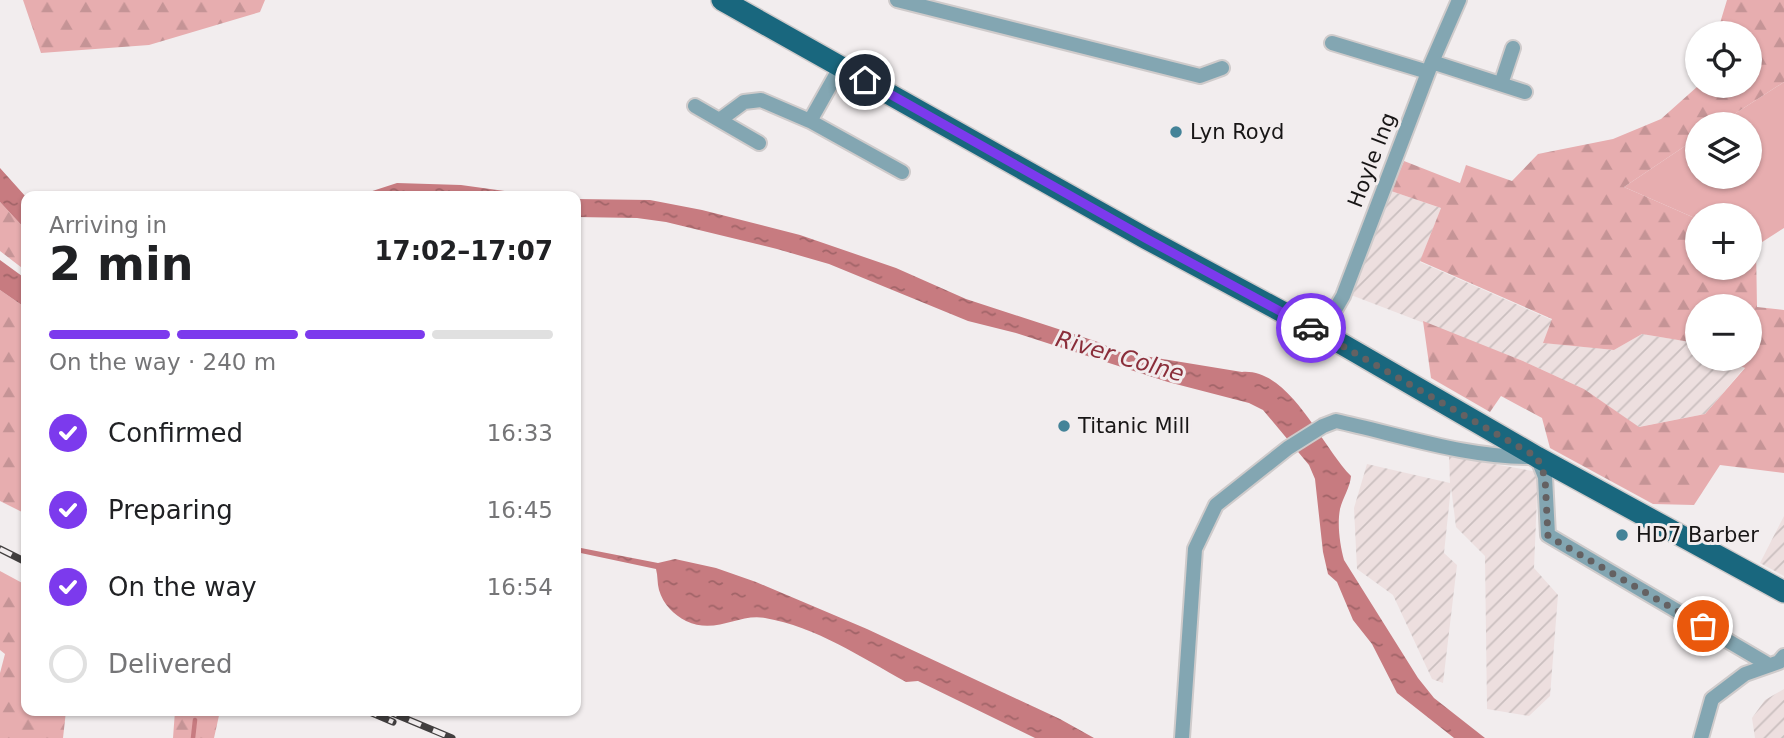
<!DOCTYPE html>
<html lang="en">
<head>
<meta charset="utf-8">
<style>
	body { margin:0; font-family:"DejaVu Sans",sans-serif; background:#f6f6f6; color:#202124; height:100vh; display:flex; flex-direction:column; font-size:26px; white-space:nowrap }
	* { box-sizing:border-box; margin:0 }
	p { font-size:23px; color:#757577 }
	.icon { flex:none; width:38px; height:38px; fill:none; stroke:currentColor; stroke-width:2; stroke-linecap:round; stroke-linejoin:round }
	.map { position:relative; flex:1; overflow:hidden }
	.panel { position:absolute; left:21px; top:191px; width:560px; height:525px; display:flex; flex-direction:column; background:#fff; border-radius:14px; box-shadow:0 2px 5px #0004 }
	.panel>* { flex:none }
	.buttons { position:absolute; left:1685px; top:21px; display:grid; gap:14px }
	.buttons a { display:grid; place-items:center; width:77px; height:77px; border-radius:50%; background:#fff; box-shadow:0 2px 5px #0004; font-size:35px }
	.pin { position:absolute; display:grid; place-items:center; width:60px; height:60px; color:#fff; margin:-30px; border:4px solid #fff; border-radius:50%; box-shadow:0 2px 7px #0007 }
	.courier { position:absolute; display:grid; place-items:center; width:70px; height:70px; margin:-35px; border:5px solid #7c3aed; border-radius:50%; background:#fff; color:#222; box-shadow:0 2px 9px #0007 }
	.headline em { font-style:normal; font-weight:700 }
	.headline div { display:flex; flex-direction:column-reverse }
	.headline { display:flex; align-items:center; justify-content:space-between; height:119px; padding:0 28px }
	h1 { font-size:46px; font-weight:700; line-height:52px }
	.bar { display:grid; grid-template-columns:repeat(4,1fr); gap:10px 7px; align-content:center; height:84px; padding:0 28px }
	.bar i { height:9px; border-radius:5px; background:#e0e0e0 }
	.bar .active { background:#7c3aed }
	.bar p { grid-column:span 4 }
	ol { padding:0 28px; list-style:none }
	li { display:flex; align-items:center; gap:21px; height:77px }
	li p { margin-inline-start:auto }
	li .icon { padding:7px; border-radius:50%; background:#7c3aed; color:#fff; stroke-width:4 }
	li:last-child { color:#757577 }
	li i { width:38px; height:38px; border:4px solid #e0e0e0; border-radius:50% }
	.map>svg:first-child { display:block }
	.industrial { fill:url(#industrial-furrows) }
	.green { fill:#e7adaf }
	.forest { fill:url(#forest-firs) }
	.water { fill:url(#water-ripples) }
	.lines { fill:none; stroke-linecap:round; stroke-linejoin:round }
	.stream { stroke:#c77b80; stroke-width:4.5 }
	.street-casing { stroke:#cfcbcb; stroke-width:18 }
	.primary-casing { stroke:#cfcbcb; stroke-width:24 }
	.street { stroke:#83a6b2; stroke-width:14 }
	.primary { stroke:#19677e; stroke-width:21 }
	.rail-casing { stroke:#423f3f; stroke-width:7 }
	.rail { stroke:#f2edee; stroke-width:4.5; stroke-dasharray:13; stroke-linecap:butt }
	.done { stroke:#646162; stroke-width:7; stroke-dasharray:0 12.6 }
	.route { stroke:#7c3aed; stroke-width:9 }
	.poi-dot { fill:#448398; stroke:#f2edee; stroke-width:2.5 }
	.labels { text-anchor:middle; stroke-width:6; stroke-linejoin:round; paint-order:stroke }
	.poi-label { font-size:21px; fill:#181616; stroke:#f2edee; text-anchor:start }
	.street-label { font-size:21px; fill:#181616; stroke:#f2edee }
	.water-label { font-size:23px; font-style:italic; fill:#8a2e3a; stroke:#f2edee }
</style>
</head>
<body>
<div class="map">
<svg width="1784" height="738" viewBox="0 0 1784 738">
	<defs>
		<pattern id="industrial-furrows" width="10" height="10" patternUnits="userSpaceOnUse" patternTransform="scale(1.75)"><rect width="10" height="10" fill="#eddfdf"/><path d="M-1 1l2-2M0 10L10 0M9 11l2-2" fill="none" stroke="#cabfbf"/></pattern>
		<pattern id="forest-firs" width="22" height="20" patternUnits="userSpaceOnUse" patternTransform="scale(1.75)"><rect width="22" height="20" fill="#e7adaf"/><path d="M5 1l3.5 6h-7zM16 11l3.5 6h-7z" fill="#c59496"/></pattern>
		<pattern id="water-ripples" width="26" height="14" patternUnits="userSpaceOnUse" patternTransform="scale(1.75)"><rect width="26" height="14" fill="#c77b80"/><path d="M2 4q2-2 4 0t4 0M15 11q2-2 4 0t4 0" fill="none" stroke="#a16468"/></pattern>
	</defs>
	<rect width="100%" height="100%" fill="#f2edee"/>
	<path class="industrial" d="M1391 191 1441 208 1420 262 1552 320 1544 343 1614 350 1642 334 1691 342 1697 345 1698 359H1727L1745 367 1705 414 1638 427 1584 389 1523 361 1351 295Z
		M1449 456 1538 472 1534 568 1558 595 1550 696 1529 716 1487 709 1485 556 1456 527 1451 487 1444 553 1457 565 1443 683 1432 679 1393 595 1357 569 1354 508 1367 464 1450 483Z
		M1784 516V576L1760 563Z
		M1784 689V738H1755L1752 718 1765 700Z"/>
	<path class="green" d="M1784 82V228L1756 246 1750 243V215H1698L1697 219 1624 187 1697 138 1698 177H1750V124H1719Z"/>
	<path class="forest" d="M23 0H265L260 12 149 45 41 53Z
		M1727 0H1784V82L1719 124H1698L1697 138 1624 187 1697 219 1698 268H1750V243L1756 246 1757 307 1784 310V473L1720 465 1694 505 1653 504 1550 448 1542 418 1501 396 1490 412 1431 378 1423 321 1523 361 1584 389 1639 427 1705 414 1745 368 1727 359H1750V306H1698L1697 345 1690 342 1642 334 1614 350 1543 343 1552 319 1420 261 1441 208 1391 191 1404 161 1460 183 1466 165 1512 181 1538 154 1613 139 1661 119 1698 86H1750V33H1717Z
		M0 202 26 230V271L0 251Z
		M0 290 26 308V514L0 501Z
		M0 571 26 585V710L66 711 63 738H0V673L5 654 0 650Z
		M175 711H220L214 738H173Z"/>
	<path class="water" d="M0 168 26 197V230L0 202Z
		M397 183 461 185 540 196H357Z
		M576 199 650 200 702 210 800 235 896 268 966 299 1098 342 1120 352 1242 372C1290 368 1321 446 1351 476 1350 488 1343 497 1340 509 1337 525 1340 545 1344 560L1418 678 1434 698 1485 738H1454L1397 693 1372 644 1353 620 1337 582 1328 574 1323 552 1315 479 1309 465 1263 410 1249 403 1168 382 1016 333 968 321 829 264 777 249 666 222 637 218 576 217Z
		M0 260 26 279V308L0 290Z
		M576 545 581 548 658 563 675 559 716 568 756 582 867 629 1060 719 1094 738H1035L918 681 906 682C861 657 816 627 765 618 739 613 716 635 686 621 674 615 663 604 659 590 657 583 658 576 656 569L576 552Z"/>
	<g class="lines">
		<path class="stream" d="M193 738 195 720"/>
		<defs>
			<path id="street" d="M897 0 1200 76 1222 68
				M1332 43 1428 72
				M1432 62 1525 92
				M841 66 810 121 902 172
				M1501 84 1513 48
				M695 106 759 143
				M721 119 744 102 761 100 810 121
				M1321 334 1343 296 1432 62 1459 0
				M1182 738 1195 549 1216 505 1288 448 1323 426 1336 421C1401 435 1470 459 1537 457L1545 477 1548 535 1769 665
				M1701 738 1712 699 1745 674 1779 662 1784 656"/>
			<path id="primary" d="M722 0 1147 239 1340 343 1537 457 1784 592"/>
		</defs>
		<use href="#street" class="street-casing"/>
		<use href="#primary" class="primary-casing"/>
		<use href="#street" class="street"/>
		<use href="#primary" class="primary"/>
		<defs>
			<path id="rail" d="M0 549 26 562
				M365 710 393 722
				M385 710 452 738"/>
		</defs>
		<use href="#rail" class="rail-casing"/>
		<use href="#rail" class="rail"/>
	</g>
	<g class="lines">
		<path class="done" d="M1311 328 1537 457 1545 477 1548 536 1703 626"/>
		<path class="route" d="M865 80 1147 239 1311 328"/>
	</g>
	<g class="poi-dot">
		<circle cx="1176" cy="132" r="7"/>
		<circle cx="1064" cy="426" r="7"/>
		<circle cx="1622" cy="535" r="7"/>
	</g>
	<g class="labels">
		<g class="poi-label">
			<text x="1190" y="139">Lyn Royd</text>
			<text x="1078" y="433">Titanic Mill</text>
			<text x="1636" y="542">HD7 Barber</text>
		</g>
		<g class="street-label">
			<text transform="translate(1372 160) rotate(-69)" y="7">Hoyle Ing</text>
		</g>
		<g class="water-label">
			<text transform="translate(1120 356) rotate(16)" y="8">River Colne</text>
		</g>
	</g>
</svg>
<div class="buttons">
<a><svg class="icon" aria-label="locate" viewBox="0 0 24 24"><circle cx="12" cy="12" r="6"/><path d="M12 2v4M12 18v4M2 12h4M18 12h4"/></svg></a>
<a><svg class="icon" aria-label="layers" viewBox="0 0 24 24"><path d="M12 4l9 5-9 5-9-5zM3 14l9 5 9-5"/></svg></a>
<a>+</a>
<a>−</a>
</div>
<div class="pin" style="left:1703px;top:626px;background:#ea580c"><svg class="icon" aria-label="bag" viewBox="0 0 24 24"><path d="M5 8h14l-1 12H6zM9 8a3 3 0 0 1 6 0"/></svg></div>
<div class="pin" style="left:865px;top:80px;background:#1f2937"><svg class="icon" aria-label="home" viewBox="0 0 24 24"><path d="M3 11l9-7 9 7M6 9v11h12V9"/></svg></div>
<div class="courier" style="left:1311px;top:328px"><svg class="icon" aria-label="car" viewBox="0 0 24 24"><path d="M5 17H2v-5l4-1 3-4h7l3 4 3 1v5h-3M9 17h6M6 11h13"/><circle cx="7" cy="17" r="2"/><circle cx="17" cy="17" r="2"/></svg></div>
<section class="panel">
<div class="headline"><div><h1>2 min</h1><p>Arriving in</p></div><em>17:02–17:07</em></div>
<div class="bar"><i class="active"></i><i class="active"></i><i class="active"></i><i></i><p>On the way · 240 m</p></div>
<ol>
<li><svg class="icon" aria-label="check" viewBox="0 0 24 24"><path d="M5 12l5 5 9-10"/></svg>Confirmed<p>16:33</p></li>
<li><svg class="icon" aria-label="check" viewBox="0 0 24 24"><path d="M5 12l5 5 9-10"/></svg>Preparing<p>16:45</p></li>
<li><svg class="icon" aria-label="check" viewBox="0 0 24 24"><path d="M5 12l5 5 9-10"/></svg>On the way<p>16:54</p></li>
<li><i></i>Delivered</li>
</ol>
</section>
</div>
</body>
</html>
